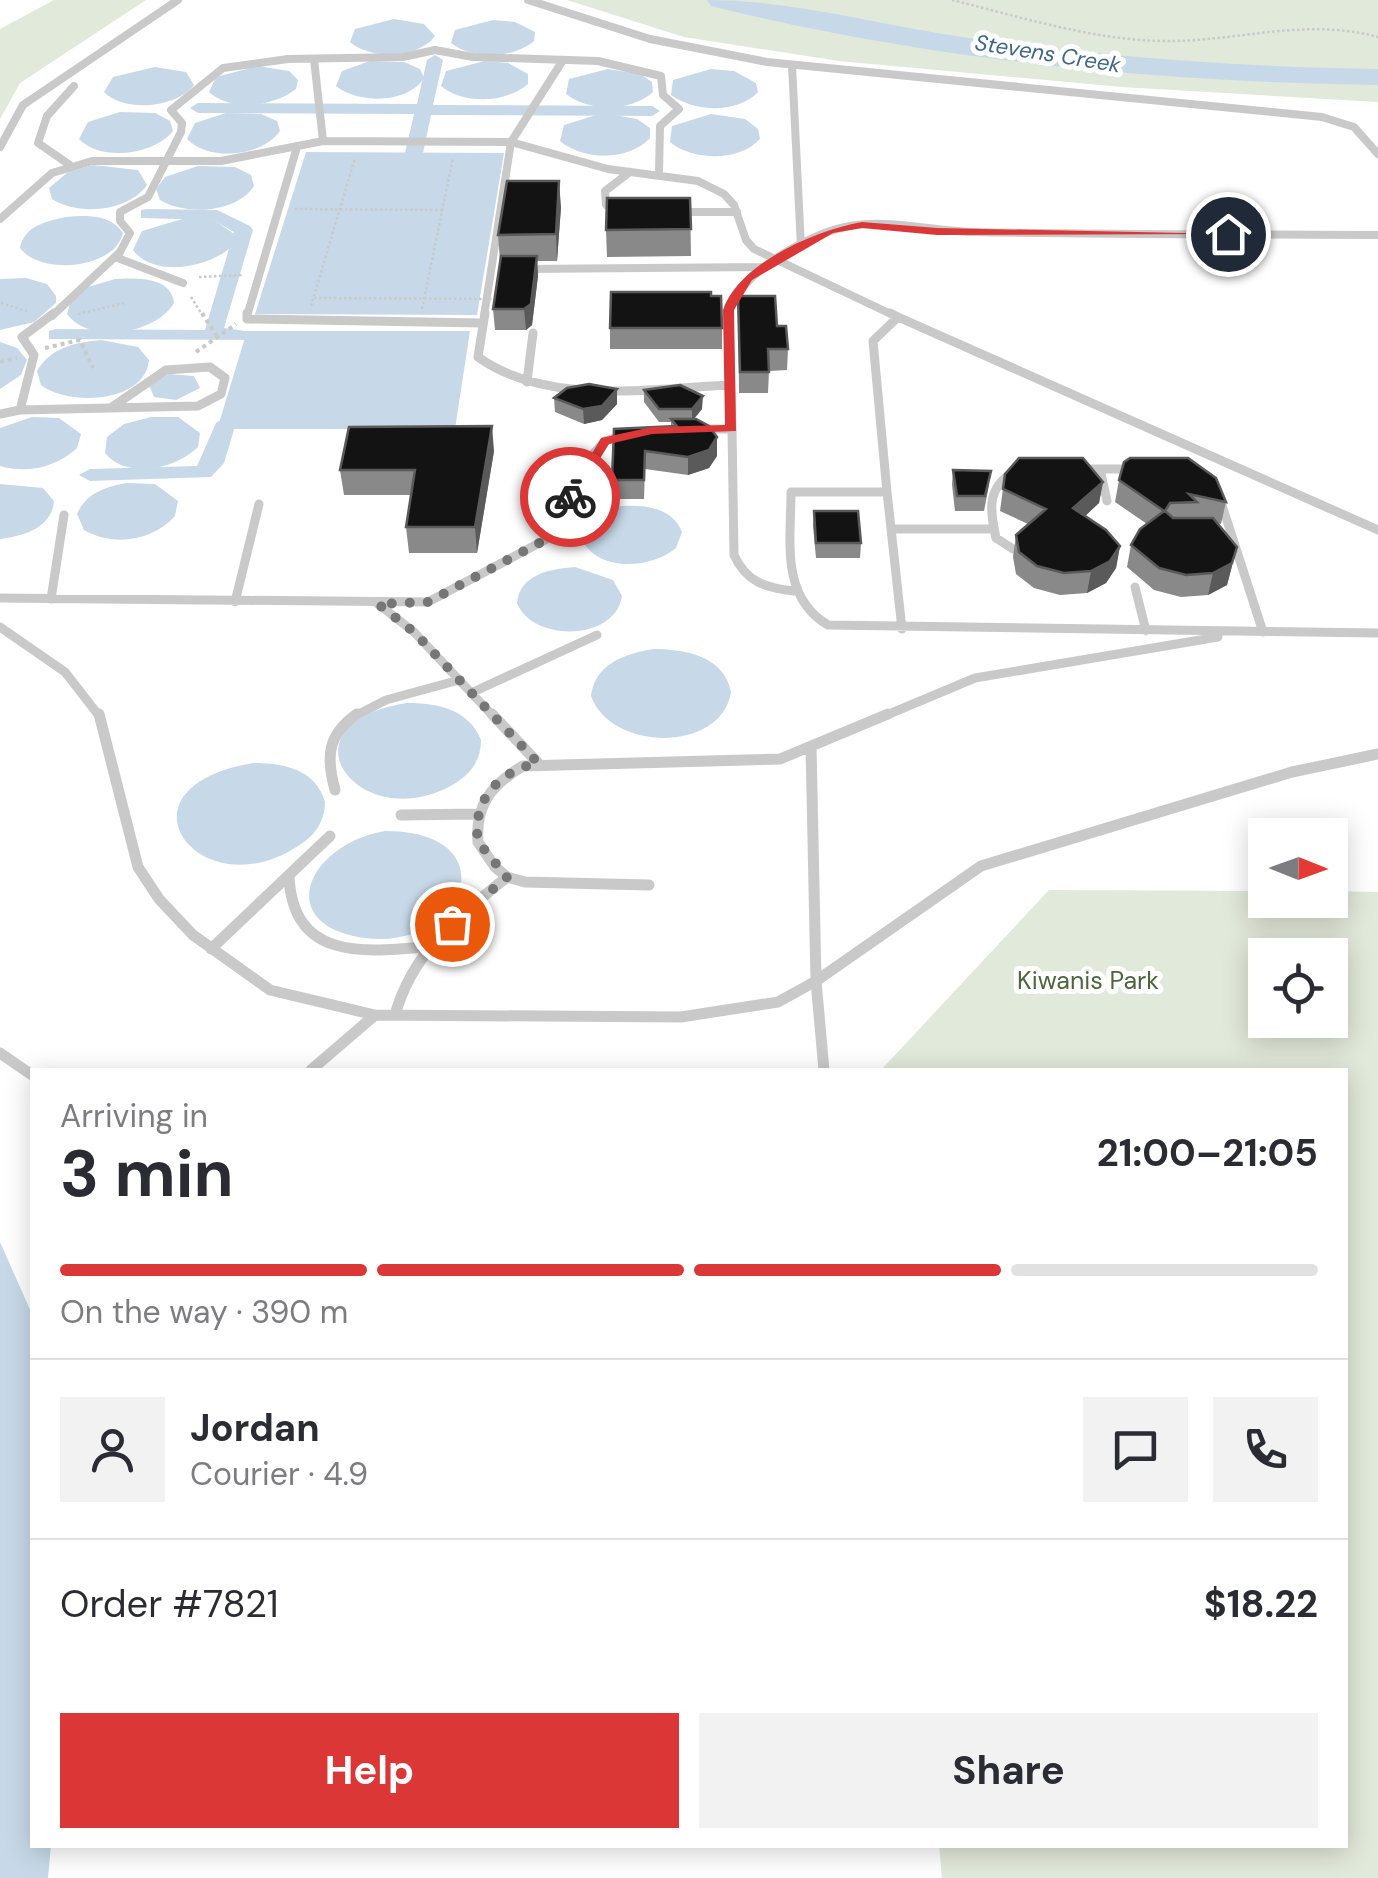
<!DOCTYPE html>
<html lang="en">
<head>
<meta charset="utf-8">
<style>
	body { margin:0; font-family:"DM Sans",sans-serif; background:#f2f2f3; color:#2b2b33; height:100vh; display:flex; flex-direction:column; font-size:38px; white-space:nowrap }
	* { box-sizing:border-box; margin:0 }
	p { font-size:32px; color:#7c7c81 }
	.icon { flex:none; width:55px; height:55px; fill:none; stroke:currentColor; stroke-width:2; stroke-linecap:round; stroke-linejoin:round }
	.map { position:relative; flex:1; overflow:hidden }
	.sheet { position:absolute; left:30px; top:1068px; width:1318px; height:780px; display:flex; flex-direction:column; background:#fff; border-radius:0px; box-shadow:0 5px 25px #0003 }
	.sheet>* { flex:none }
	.needle { width:65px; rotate:91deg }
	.fabs { position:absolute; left:1248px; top:818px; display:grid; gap:20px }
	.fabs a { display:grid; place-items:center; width:100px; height:100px; border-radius:0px; background:#fff; box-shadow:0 5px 25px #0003; font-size:50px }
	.pin { position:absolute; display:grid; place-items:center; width:85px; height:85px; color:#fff; margin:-42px; border:5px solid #fff; border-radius:50%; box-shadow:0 2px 10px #0007 }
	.courier { position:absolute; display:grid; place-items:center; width:100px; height:100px; margin:-50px; border:8px solid #db3737; border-radius:50%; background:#fff; color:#222; box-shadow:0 2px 12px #0007 }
	.head em { font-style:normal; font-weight:700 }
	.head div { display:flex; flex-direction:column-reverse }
	.head { display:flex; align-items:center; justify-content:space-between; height:170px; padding:0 30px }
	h1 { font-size:65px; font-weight:700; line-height:75px }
	.bar { display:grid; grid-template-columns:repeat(4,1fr); gap:15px 10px; align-content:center; height:120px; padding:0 30px }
	.bar i { height:12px; border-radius:8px; background:#e1e1e2 }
	.bar .current { background:#db3737 }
	.bar p { grid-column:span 4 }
	.line { display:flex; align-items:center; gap:25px; padding:0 30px; border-top:2px solid #e1e1e2 }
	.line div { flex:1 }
	.round { display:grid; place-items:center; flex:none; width:105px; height:105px; border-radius:0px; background:#f2f2f3 }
	.button { display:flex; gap:20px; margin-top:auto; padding:20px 30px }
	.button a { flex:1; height:115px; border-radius:0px; background:#db3737; color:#fff; font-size:40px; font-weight:700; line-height:115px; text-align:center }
	.button a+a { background:#f2f2f3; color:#2b2b33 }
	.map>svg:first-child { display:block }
	.green { fill:#e1e9da; fill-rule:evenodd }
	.water { fill:#c7d9e8 }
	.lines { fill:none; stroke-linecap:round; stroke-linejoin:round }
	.canal { fill:#c7d9e8; fill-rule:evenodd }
	.river { fill:#c7d9e8; fill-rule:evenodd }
	.path-far1 { stroke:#c9c9c9; stroke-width:2.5; stroke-dasharray:2.5 2.5; stroke-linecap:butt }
	.path { stroke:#c9c9c9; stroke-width:4; stroke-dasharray:4 4; stroke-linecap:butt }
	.lane-far2 { stroke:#c9c9c9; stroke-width:8 }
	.lane-far1 { stroke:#c9c9c9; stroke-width:9 }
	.lane { stroke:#c9c9c9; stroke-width:11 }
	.path-bridge { stroke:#c9c9c9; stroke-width:2.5; stroke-dasharray:2.5 2.5; stroke-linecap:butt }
	.wall { fill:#898989 }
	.shaded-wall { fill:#5a5a5a }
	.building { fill:#131313; stroke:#5a5a5a; stroke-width:2.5 }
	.route { fill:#db3737 }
	.done { stroke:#767676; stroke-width:10; stroke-dasharray:0 18 }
	.labels { text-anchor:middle; stroke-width:10; stroke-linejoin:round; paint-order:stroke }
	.far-water-label { font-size:22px; font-style:italic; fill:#406789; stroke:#fff }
	.park-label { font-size:25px; fill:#4d653d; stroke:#fff }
</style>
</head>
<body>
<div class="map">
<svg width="1378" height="1878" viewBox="0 0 1378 1878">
	<rect width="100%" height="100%" fill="#fff"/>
	<path class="green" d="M54 0H146L20 83 0 119V29Z
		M567 0H1378V102L1122 87 839 61 684 37Z
		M1049 890 1265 891V900H1330V891L1378 892V1878H942L939 1845H1345V1070H881ZM1330 955V1020H1265V955Z"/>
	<path class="water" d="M394 19 424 24 435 36C418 59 371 60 350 42L355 29Z
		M493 20 515 22 535 32 534 41C513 59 473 60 451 43L455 30Z
		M370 61 404 62 420 69 424 78C408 104 358 104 336 86L342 71Z
		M485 61 508 63 528 74V84C506 103 464 105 441 86L446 71Z
		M258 66 289 71 298 80 296 89C273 107 231 112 209 92L216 77Z
		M155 67 186 72 194 85C176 108 125 113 104 92L113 77Z
		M608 69 640 74 652 82 653 92C631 112 589 112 566 94L569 79Z
		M711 69 734 71 756 83 758 92C737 114 694 112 671 95L673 80Z
		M120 112 155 113 170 121 173 131C154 155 101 162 79 139L88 122Z
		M226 113 261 114 277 121 280 131C262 157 209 162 187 139L195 123Z
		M603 113 637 119 650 128V138C629 161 584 161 560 141L564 125Z
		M711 114 745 119 758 129 760 139C739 162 693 161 670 142L672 126Z
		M306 152 504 153 477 315 255 314Z
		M93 165 138 170 147 185C128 212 79 216 52 199L49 188 68 172Z
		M198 166 235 167 251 175 254 186C236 213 187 216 160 200L156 189 165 177Z
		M66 217C87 215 110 214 123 233 115 269 41 276 20 248 24 226 47 221 66 217Z
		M189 217 214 220 234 234 231 247C208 268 154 278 133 250L142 231Z
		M26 278 47 284 56 296V303L34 322 0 330V279Z
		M115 279C136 278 171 276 174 303 156 334 89 345 67 314L71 300 88 287Z
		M247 331H470L455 429H229L230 423H219Z
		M101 340 138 347 149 360C145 404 67 406 41 385L37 371C50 348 76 342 101 340Z
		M0 342 17 348 27 360 21 375 0 389Z
		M169 374 194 376 200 388 176 400 154 397 149 385Z
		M32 417 59 418 81 434 77 448C57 467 27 474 0 466V428Z
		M151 417H178L200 433 198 447C176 469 127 480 105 453L107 437 124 424Z
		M126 483 155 484 178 501 175 516C153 541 113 547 84 530L77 514C86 493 106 487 126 483Z
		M0 484 43 488 54 501C52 528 23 536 0 539Z
		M621 506C645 505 672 507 682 532L676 548C651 569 597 573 581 538 583 516 602 510 621 506Z
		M575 567 613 580 622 596C615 642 532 642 517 603 520 574 550 569 575 567Z
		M653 649C685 649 724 656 731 692 721 754 610 751 591 696 595 664 624 654 653 649Z
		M407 703C437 703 469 709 481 740 481 760 471 774 454 784 360 839 273 724 407 703Z
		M253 763C283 763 316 769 325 802 325 821 315 836 298 846 200 911 106 788 253 763Z
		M385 831C510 831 466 951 365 938 271 925 308 844 385 831Z
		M0 1242 32 1314V1845H51L48 1878H0Z"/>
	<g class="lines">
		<path class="canal" d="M435 55 443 60 433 105 652 106 660 111 652 116 431 115 423 153 414 158 405 153 414 114 198 113 190 108 198 103 417 104 427 60Z
			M147 209 217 210 250 226 253 230 224 328 252 332V340L49 339V331L56 329 205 330 234 232 213 220 141 218V210Z
			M226 417 236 423 224 463 211 477 90 481 79 475 90 469 197 466 216 423Z"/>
		<path class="river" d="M707 0C795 0 882 26 969 38 1105 57 1241 67 1378 69V85C1154 82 928 60 711 6Z"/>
		<path class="path-far1" d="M952 0C1021 17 1092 40 1164 41 1237 42 1305 17 1378 37
			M295 209 442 210
			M199 277 243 275
			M191 297 203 316
			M1 303 27 311
			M311 306 355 158
			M422 309 453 158
			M78 314 124 303"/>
		<path class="path" d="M202 313 216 335
			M45 348 80 340 93 368
			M196 352 236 324
			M0 362 17 358"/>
		<path class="lane-far2" d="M528 0 650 39 767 62 1322 117 1354 127 1378 154
			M314 59 323 141
			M792 65 801 247
			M0 147 23 105 178 0
			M70 165 38 143 47 116 74 86
			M619 211 606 205 605 191 630 172
			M677 212H737
			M0 219 52 173 92 161H221L323 141 511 142 608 169 698 181 724 194 734 205 746 240 754 249 895 316
			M115 257 183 283
			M524 269 765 267
			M52 316 120 252 130 233 120 221V212L148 197 181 132 182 123 171 110 223 68 288 59 403 57 435 50 473 57 598 61 661 76 663 95 679 109 660 126 659 173
			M247 316 297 147
			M484 316 511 142 563 60
			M729 316C733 276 809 234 845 227 887 218 931 231 974 232 1109 235 1243 234 1378 235"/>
		<path class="lane-far1" d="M247 313V319L481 323
			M485 313 478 357C548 407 650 388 731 385
			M729 313 732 429
			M890 313 898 317
			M527 382 533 333
			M20 410 198 406 221 394 225 378 210 367 166 370 112 407
			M0 414 20 410 34 355 22 337 54 313
			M696 429H732L734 555C746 582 766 588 794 591
			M1078 469H1134
			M1100 469 1107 501
			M887 492 902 629
			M1219 496 1263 632
			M891 529H994
			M1378 530 898 317 873 341 887 492H791C791 540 780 597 828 625L1378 633
			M1013 549 996 538C990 510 986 488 1014 472
			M1135 587 1146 631
			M0 598 428 602 545 540 594 453 605 441 627 434
			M51 599 64 515
			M235 602 259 504
			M378 604 414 632 494 717
			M0 627 65 672 100 717
			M471 693 597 635
			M353 717 386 700 459 680
			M882 717 975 678 1218 637"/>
		<path class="lane" d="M99 714 138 867 159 899 193 935 270 990 375 1015 681 1017 778 1002 816 981 981 866 1292 772 1378 754
			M492 714 538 763
			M811 746 816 981 824 1070
			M335 790C326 757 327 735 357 714
			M401 815 477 814
			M289 875C292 958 359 953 424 947
			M649 885 525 882 507 877 495 867 478 842C475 805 492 784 523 766L780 759 888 714
			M211 949 330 836
			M395 1015C413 951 457 918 507 877
			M0 1053 32 1075
			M311 1070 375 1015"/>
		<path class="path-bridge" d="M314 298 499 299"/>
	</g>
	<path class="wall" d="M690 198 691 256 607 257 606 230Z
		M561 207 557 261H537L538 276 532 325 526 330H495L493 309 500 261 498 235Z
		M711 296 722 328V349H610V328Z
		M738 296 777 326 788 349 787 370 769 371 768 393H739Z
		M617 389V404L602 420 584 424 555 412 554 398Z
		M644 390 702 409 694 419 717 437V456L709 468 688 475 645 469 644 499H613L612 480 671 426V422H659L644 402Z
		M494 451 477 553H409L406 527 411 495H344L340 470Z
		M953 470 989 485 984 511H955L952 485Z
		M1005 474 1103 482 1099 503 1085 516 1120 546 1116 568 1106 583 1087 593 1060 595 1034 588 1016 574 1013 557 1016 535 1028 524 1000 511Z
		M1119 480 1226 502 1221 524 1217 523 1237 547 1227 585 1208 595 1181 597 1154 590 1127 567 1131 545 1147 524 1115 502Z
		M814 511 861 543 860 558H816L813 526Z"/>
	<path class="shaded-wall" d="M559 181 561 207 557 261 556 234Z
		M537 256 538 276 532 325 526 330 524 309Z
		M617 389V404L602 420 584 424 583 409Z
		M703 396 702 409 692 421V409Z
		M492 426 494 451 477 553 475 527Z
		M717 437V456L709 468 688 475V457Z
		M1103 482 1099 503 1070 530 1073 508Z
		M1120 546 1116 568 1106 583 1087 593 1091 571Z
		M1237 547 1227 585 1208 595 1213 573Z"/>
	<path class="building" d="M507 181H559L556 234 498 235Z
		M607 198H690L691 229 606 230Z
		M501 256H537L531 304 524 309H493Z
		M611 292H711V296H721L722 328H610Z
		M738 296H775L777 326H786L788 349H768L769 372H740Z
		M589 384 617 389 602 406 583 409 554 398 567 388Z
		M680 385 703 396 692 409H659L644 390Z
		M671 419H696L709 426 717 437 709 450 688 457 645 451 644 480H612L614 429 677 426Z
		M492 426 475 527H406L415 470H340L349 427Z
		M1019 458H1083L1103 482 1073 508 1106 530 1120 546 1110 561 1091 571 1064 573 1037 566 1019 552 1016 535 1046 509 1003 489 1005 474Z
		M1130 458H1188L1216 478 1226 502 1189 494 1197 502 1170 503 1165 511 1173 518H1213L1237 547 1232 563 1213 573 1186 575 1159 568 1131 545 1140 529 1164 511 1119 480 1124 462Z
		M953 470 991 471 985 496H957Z
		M814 511H858L861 543H816Z"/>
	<path class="route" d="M862 222 937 228 1233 234 937 235 862 228 833 233 752 280 734 310 736 431 652 434 609 444 574 500H565L601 438 652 427 725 425 723 310C739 263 816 230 862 222Z"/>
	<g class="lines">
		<path class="done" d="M452 924 507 877 478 842C472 801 497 772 538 763L414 632 378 604 428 602 545 540 570 497"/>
	</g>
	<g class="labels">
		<g class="far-water-label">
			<text transform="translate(1048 53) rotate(9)" y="8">Stevens Creek</text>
		</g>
		<g class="park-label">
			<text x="1088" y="989">Kiwanis Park</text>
		</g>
	</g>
</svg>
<div class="fabs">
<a><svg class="needle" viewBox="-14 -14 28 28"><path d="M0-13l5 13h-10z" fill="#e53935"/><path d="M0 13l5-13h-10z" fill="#7c7c81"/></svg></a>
<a><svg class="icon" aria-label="locate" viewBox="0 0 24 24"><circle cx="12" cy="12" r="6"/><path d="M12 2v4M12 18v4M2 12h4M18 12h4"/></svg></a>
</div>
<div class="pin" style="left:452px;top:924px;background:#ea580c"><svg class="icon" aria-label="bag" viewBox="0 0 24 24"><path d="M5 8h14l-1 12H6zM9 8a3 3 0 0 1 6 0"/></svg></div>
<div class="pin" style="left:1228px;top:234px;background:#1f2937"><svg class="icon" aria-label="home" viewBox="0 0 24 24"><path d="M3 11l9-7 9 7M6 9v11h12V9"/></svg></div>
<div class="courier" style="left:570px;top:497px"><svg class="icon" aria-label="bike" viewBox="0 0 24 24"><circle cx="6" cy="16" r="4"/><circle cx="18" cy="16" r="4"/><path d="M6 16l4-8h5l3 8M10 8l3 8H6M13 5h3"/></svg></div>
<section class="sheet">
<div class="head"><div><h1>3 min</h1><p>Arriving in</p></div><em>21:00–21:05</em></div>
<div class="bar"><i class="current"></i><i class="current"></i><i class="current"></i><i></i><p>On the way · 390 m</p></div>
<div class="line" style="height:180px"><a class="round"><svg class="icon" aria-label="person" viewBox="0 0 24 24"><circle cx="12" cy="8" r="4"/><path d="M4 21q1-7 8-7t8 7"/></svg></a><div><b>Jordan</b><p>Courier · 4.9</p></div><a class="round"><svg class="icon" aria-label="chat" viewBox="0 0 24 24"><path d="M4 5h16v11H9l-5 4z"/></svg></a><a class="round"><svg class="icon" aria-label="phone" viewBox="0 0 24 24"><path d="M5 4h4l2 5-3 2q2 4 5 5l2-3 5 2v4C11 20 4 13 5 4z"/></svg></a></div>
<div class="line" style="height:130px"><div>Order #7821</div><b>$18.22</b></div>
<div class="button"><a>Help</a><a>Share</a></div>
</section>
</div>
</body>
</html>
